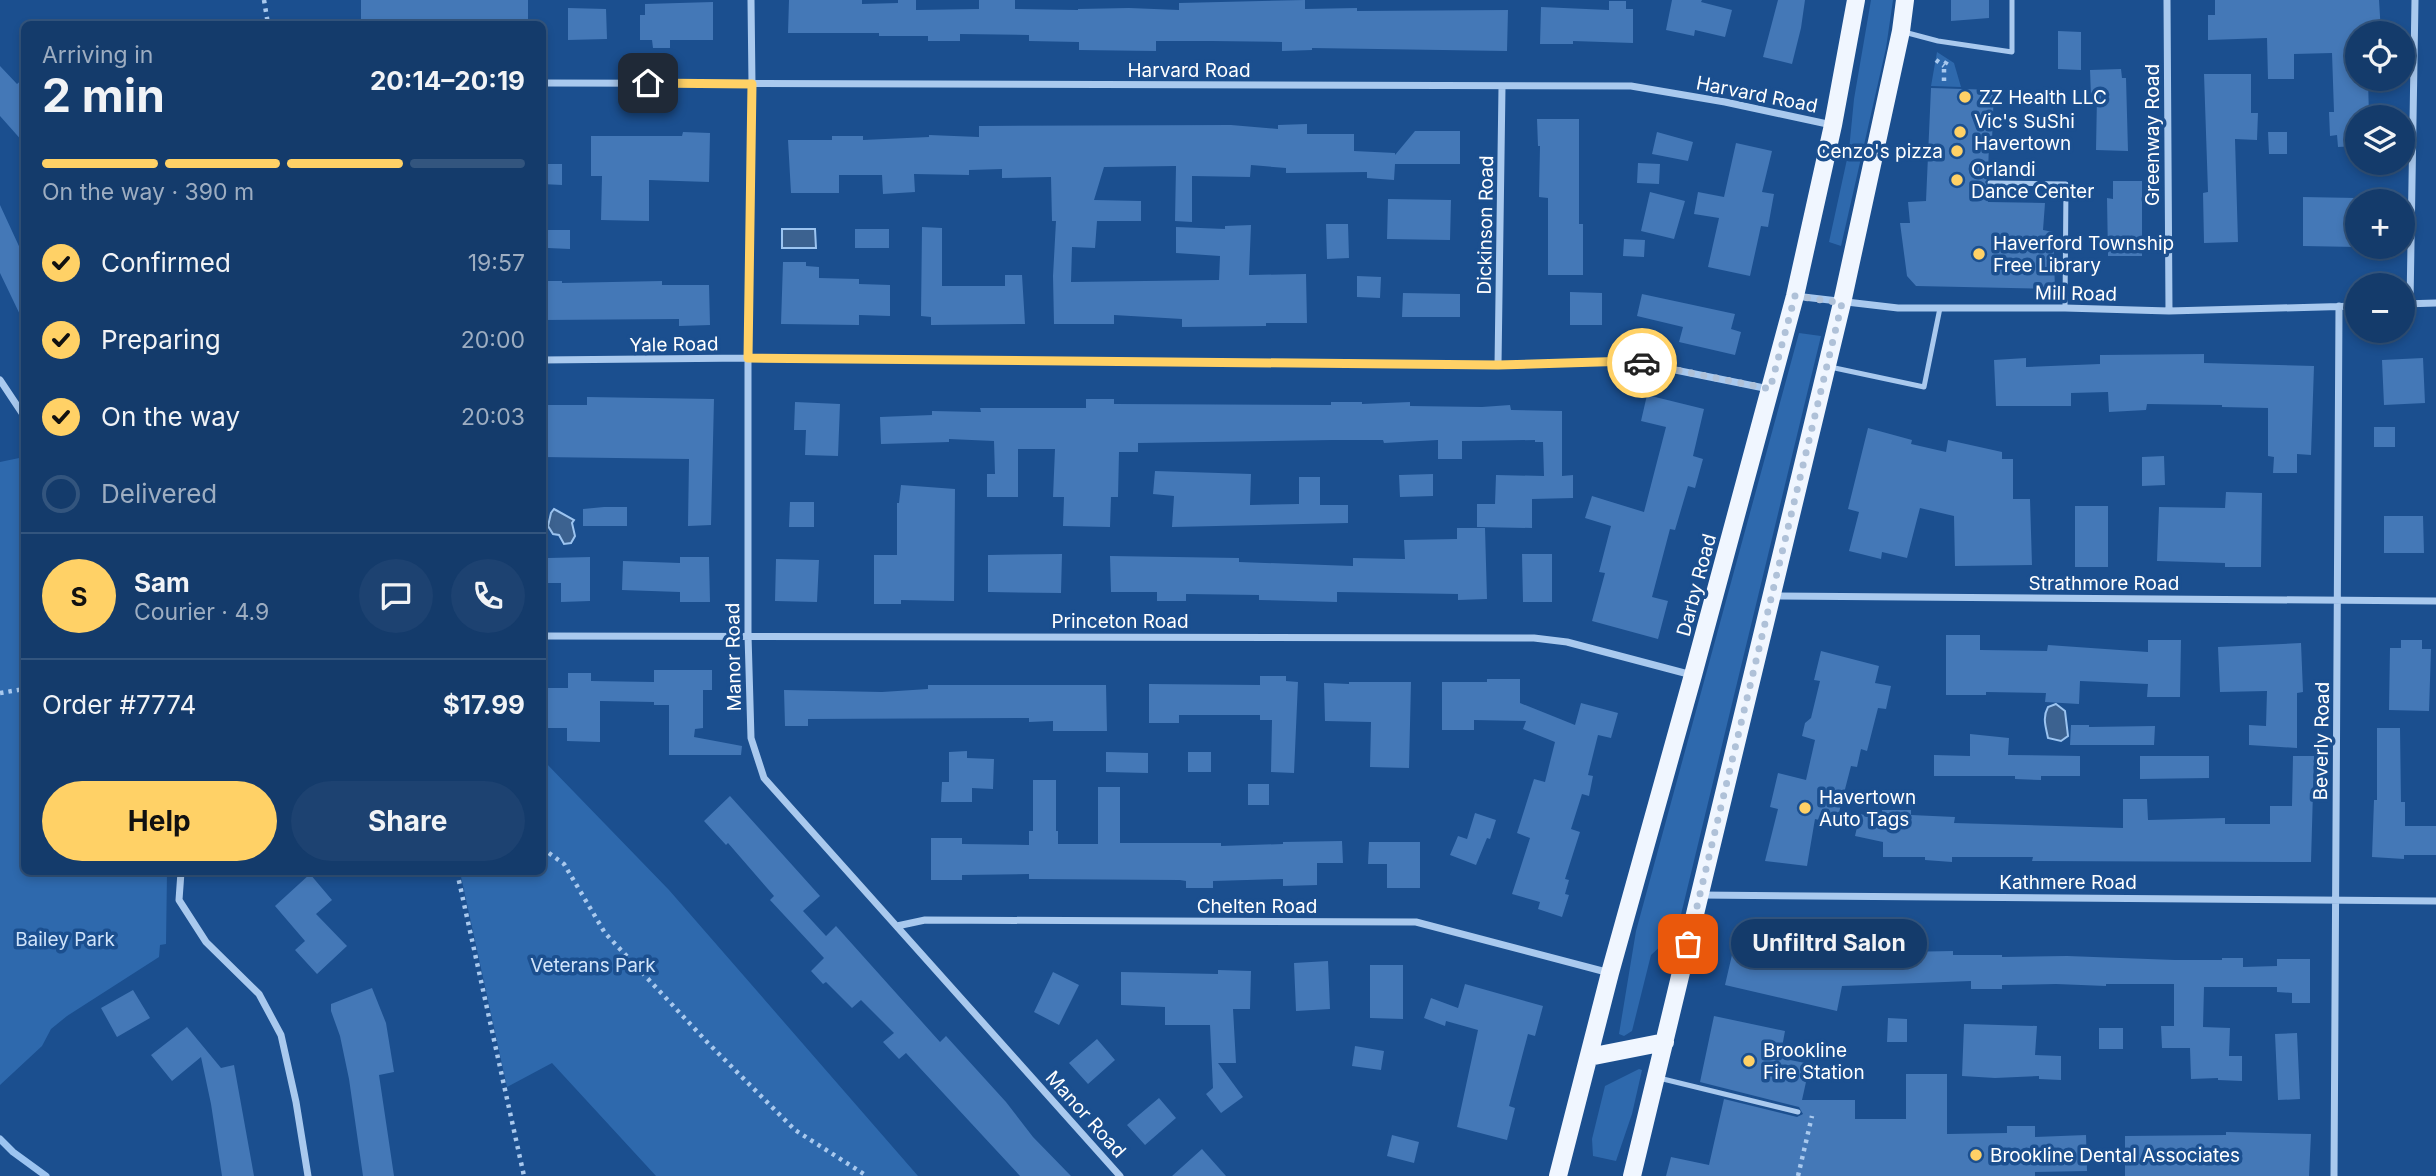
<!DOCTYPE html>
<html lang="en">
<head>
<meta charset="utf-8">
<style>
	body { margin:0; font-family:Inter,sans-serif; background:#1d4271; color:#f1f3f6; height:100vh; display:flex; flex-direction:column; font-size:26px; white-space:nowrap }
	* { box-sizing:border-box; margin:0 }
	p { font-size:23px; color:#9dadc1 }
	.icon { flex:none; width:38px; height:38px; fill:none; stroke:currentColor; stroke-width:2; stroke-linecap:round; stroke-linejoin:round }
	.map { position:relative; flex:1; overflow:hidden }
	.side { position:absolute; left:21px; top:21px; width:525px; height:854px; display:flex; flex-direction:column; background:#143b6b; border-radius:10px; box-shadow:0 4px 10px #0003,0 0 0 2px #33557e }
	.side>* { flex:none }
	.buttons { position:absolute; left:2345px; top:21px; display:grid; gap:14px }
	.buttons a { display:grid; place-items:center; width:70px; height:70px; border-radius:50%; background:#143b6b; box-shadow:0 4px 10px #0003,0 0 0 2px #33557e; font-size:35px }
	.pin { position:absolute; display:grid; place-items:center; width:60px; height:60px; color:#fff; margin:-30px; border-radius:14px; box-shadow:0 4px 10px #0006 }
	.courier { position:absolute; display:grid; place-items:center; width:70px; height:70px; margin:-35px; border:5px solid #ffd166; border-radius:50%; background:#fff; color:#222; box-shadow:0 2px 9px #0007 }
	.bubble { position:absolute; height:49px; border-radius:24px; background:#143b6b; box-shadow:0 4px 10px #0003,0 0 0 2px #33557e; font-size:23px; font-weight:700; line-height:49px; text-align:center }
	.head em { font-style:normal; font-weight:700 }
	.head div { display:flex; flex-direction:column-reverse }
	.head { display:flex; align-items:center; justify-content:space-between; height:119px; padding:0 21px }
	h1 { font-size:46px; font-weight:700; line-height:52px }
	.bar { display:grid; grid-template-columns:repeat(4,1fr); gap:10px 7px; align-content:center; height:84px; padding:0 21px }
	.bar i { height:9px; border-radius:5px; background:#33557e }
	.bar .current { background:#ffd166 }
	.bar p { grid-column:span 4 }
	.line { display:flex; align-items:center; gap:18px; padding:0 21px; border-top:2px solid #33557e }
	.line div { flex:1 }
	.round { display:grid; place-items:center; flex:none; width:74px; height:74px; border-radius:37px; background:#1d4271 }
	ol { padding:0 21px; list-style:none }
	li { display:flex; align-items:center; gap:21px; height:77px }
	li p { margin-inline-start:auto }
	li .icon { padding:7px; border-radius:50%; background:#ffd166; color:#111; stroke-width:4 }
	li:last-child { color:#9dadc1 }
	li i { width:38px; height:38px; border:4px solid #33557e; border-radius:50% }
	.primary-button { display:flex; gap:14px; margin-top:auto; padding:14px 21px }
	.primary-button a { flex:1; height:80px; border-radius:42px; background:#ffd166; color:#111; font-size:28px; font-weight:700; line-height:80px; text-align:center }
	.primary-button a+a { background:#1d4271; color:#f1f3f6 }
	.map>svg:first-child { display:block }
	.green { fill:#2e69ad }
	.water { fill:#3c6290; stroke:#9cc4f0; stroke-width:2 }
	.lines { fill:none; stroke-linecap:round; stroke-linejoin:round }
	.stream { stroke:#9cc4f0; stroke-width:7 }
	.building { fill:#4478b7 }
	.path { stroke:#a9c9ee; stroke-width:4.5; stroke-dasharray:3.5 5; stroke-linecap:butt }
	.lane { stroke:#a9c9ee; stroke-width:5 }
	.street { stroke:#a9c9ee; stroke-width:7 }
	.primary { stroke:#f0f6ff; stroke-width:18 }
	.done { stroke:#afc1d8; stroke-width:7; stroke-dasharray:0 12.6 }
	.route { stroke:#ffd166; stroke-width:9 }
	.poi-dot { fill:#ffd166; stroke:#1b4f8f; stroke-width:2.5 }
	.labels { text-anchor:middle; stroke-width:7; stroke-linejoin:round; paint-order:stroke }
	.street-label { font-size:19px; fill:#fff; stroke:#1b4f8f }
	.poi-label { font-size:19px; fill:#fff; stroke:#1b4f8f; text-anchor:start }
	.park-label { font-size:19px; fill:#cfe3fa; stroke:#1b4f8f }
</style>
</head>
<body>
<div class="map">
<svg width="2436" height="1176" viewBox="0 0 2436 1176">
	<rect width="100%" height="100%" fill="#1b4f8f"/>
	<path class="green" d="M1871 0H1893L1886 48 1841 246 1829 242 1849 150 1854 99Z
		M1937 52 1954 63 1961 87 1931 86Z
		M1799 333 1821 336 1677 931 1651 955 1632 1031 1624 1036 1619 1034 1636 931Z
		M24 457V872H167L166 944 160 945 159 957 67 1016 51 1029 42 1046 0 1085V462Z
		M543 760 669 890 918 1176H656L552 1063 507 1087 460 872H542Z
		M1639 1069 1642 1070 1632 1114 1616 1161 1593 1156 1592 1139 1605 1086Z"/>
	<path class="water" d="M782 229H815L816 248H782Z
		M554 509 574 520 572 523 575 536 571 543 564 544 559 535 553 534 548 526 551 513Z
		M2056 704 2065 711 2068 736 2061 741 2048 738C2046 727 2042 718 2048 707Z"/>
	<g class="lines">
		<path class="stream" d="M0 1139 13 1152 46 1176"/>
	</g>
	<path class="building" d="M361 0H528V24H361Z
		M789 0H862V4L898 3V0H916V10L979 9V0H1015V9L1078 10V9L1129 8 1179 10V3L1305 0V9L1357 8V11L1508 10 1507 51 1312 48V50L1282 51V42L1212 41H1156V51L1079 50V42L1029 41V35L960 34V41H928V36H879V33H788Z
		M1672 0H1702L1701 2 1732 10 1725 37 1695 30 1694 36 1666 30Z
		M1778 0H1805L1801 28 1792 64 1763 57Z
		M1951 0H1989V18L1951 21Z
		M2215 0H2379L2381 33H2357V79H2368L2369 117H2357V146L2338 147 2337 135 2330 136 2329 112H2334L2332 53 2294 54V79H2268L2267 38 2208 40V15H2215Z
		M1609 1H1626V9H1633V43L1573 41V44H1540L1541 7 1609 10Z
		M713 2V40H670V48H653L652 40H640V15H645V4Z
		M568 8 606 9 607 39 568 40Z
		M2058 31 2081 32V70L2058 69Z
		M0 66 17 84 24 78V143L0 116Z
		M2121 69 2122 78H2126L2128 151 2096 150 2097 96H2091L2090 70Z
		M2204 74H2251V113H2258L2257 140 2235 139 2238 242 2204 243 2203 193 2208 192Z
		M1931 88 1994 90 1992 140H1989L1988 178 1985 182 1988 188V202L2045 203 2043 230 2053 232 2055 289 1916 286 1907 276 1900 223H1910L1908 202 1926 201Z
		M1537 119H1579V224H1583V275H1548V198L1539 197 1540 146H1538Z
		M1307 124V134H1354V151L1395 153V155L1415 131H1460V164H1395L1394 180 1367 178V172L1286 173V168L1251 165 1250 177 1192 176V222L1175 221 1176 166 1104 167 1094 200 1141 201V221H1097L1095 248 1072 247 1071 282 1219 280 1220 256 1176 253V227L1225 229V226L1251 225 1249 275 1306 274 1307 323H1266V326L1182 327V319L1114 315V324H1054L1053 276 1056 221H1052L1051 177 1002 178V169L969 170V175L914 174 915 192 883 194 882 175H839V193H791L788 140H832V136H863V140L929 137V135L979 137V126L1231 125 1278 129V125Z
		M683 132 710 133 709 182 649 180V221L601 220 602 176H591V136H682Z
		M1657 132 1693 142 1688 161 1652 154Z
		M2268 132H2287V154H2269Z
		M1736 143 1772 151 1762 192 1774 194 1768 227 1761 226 1750 276 1708 267 1719 218 1694 214 1698 192 1724 197Z
		M1638 163 1660 164 1659 184 1637 183Z
		M542 164H562V185L542 184Z
		M2113 181H2142V256H2108L2107 198 2113 199Z
		M1650 192 1685 201 1674 239 1641 231Z
		M2303 197 2357 198V247L2303 246Z
		M1388 199 1451 200 1450 240 1387 239Z
		M0 205 24 257V323L0 273Z
		M1326 224H1348L1349 258 1327 259Z
		M922 227 942 228V286H1005V275H1022L1025 324 931 325V317L921 316Z
		M855 229H889V248H855Z
		M548 230H570V249L548 248Z
		M1624 239 1645 240 1644 257 1623 256Z
		M783 262H806V266L819 267V278L859 279V284L890 285V316L859 315V325L781 324Z
		M1357 276 1381 277 1380 298 1357 297Z
		M542 281H562V283L662 281V285H709L710 325 679 326V319L542 320Z
		M1570 292 1602 293V325H1570Z
		M1403 293 1460 294V317H1402Z
		M1642 294 1735 314 1731 329 1741 332 1735 355 1679 342 1683 327 1637 316Z
		M2204 354V363L2314 366 2311 455 2297 454V473H2273L2274 457 2268 456V408L2222 407V405L2147 404 2146 410 2109 412 2108 392 2071 393V406H1996L1994 360 2026 358V367L2100 364V355Z
		M2423 358 2425 403 2384 405 2382 360Z
		M1647 395 1704 409 1693 456 1703 459 1695 488 1688 486 1675 530 1670 529 1652 597 1668 601 1658 639 1592 621 1605 573 1599 572 1611 526 1585 518 1592 496 1644 512 1666 427 1641 421Z
		M587 397 714 399 711 525 688 526 689 459 542 457V405H587Z
		M1086 399H1114V404L1331 405V402H1362V404L1410 402V406L1482 407 1510 405 1511 410 1562 411V476L1573 475V498L1532 499V528L1477 527V504H1495L1496 475 1544 476 1543 442H1535V440L1462 441V459H1438V440L1384 443 1383 440H1332L1138 443V452H1119L1118 497H1111L1110 527 1063 526 1064 497H1053L1055 449H1018V497H987V474H995L994 441 949 439V442L881 444 880 417 932 415V411L981 412 980 408H1086Z
		M795 402 840 404 838 456 805 455 806 430H794Z
		M2374 427H2395V447H2374Z
		M1868 428 1912 440 1911 444 1946 452 1948 440 2002 452V459H2013V499H2030L2032 565 1955 566 1954 516 1920 508 1907 558 1882 552 1881 559 1849 551 1859 512 1848 509Z
		M2164 456 2165 485 2142 486V457Z
		M1155 471 1251 474 1250 505 1299 504V477H1320V505H1348V523L1172 527 1174 496 1153 494Z
		M1433 474V496L1400 497 1399 475Z
		M901 485 955 489 954 601 901 600V604H874V555H897V503H899Z
		M2226 492 2262 493 2261 567H2225V563L2157 561 2159 507 2225 508Z
		M790 502H814V527H789Z
		M2075 506H2108V567H2075Z
		M604 507H627V526H583V509Z
		M2384 516H2423L2424 553H2384Z
		M1457 528H1485L1487 599 1458 600V594L1337 592V602L1259 600V595L1186 594V601H1157V592H1111L1110 556 1239 558V562L1353 566V558L1405 559 1404 540 1457 539Z
		M1062 554 1061 593 988 592V555Z
		M1522 554H1552V602H1523Z
		M590 557V601L561 602V583H548V558Z
		M680 557H709L710 602H680V592L622 590 623 561 680 563Z
		M776 559 819 560 817 602 775 601Z
		M1946 635H1980V650L2047 651 2048 645 2148 652V640H2181L2180 697H2147L2148 684 2080 681 2079 704 2045 702 2046 693 1986 692V695H1946Z
		M2401 640H2422V649H2431L2429 711 2389 710 2390 648H2401Z
		M2301 643 2303 692 2297 693V748L2249 745V725L2266 726 2267 691 2220 692 2218 647Z
		M1821 651 1879 666 1875 683 1891 686 1886 709 1878 708 1867 751 1861 749 1857 767 1851 766 1836 824 1815 819 1807 866 1765 861 1778 809 1770 807 1778 773 1806 780 1815 740 1802 736 1805 723 1811 718 1820 681 1814 680Z
		M654 670H712V690H703V728L695 729 694 737 742 746 741 755H669V705H654V702L600 701V742L567 741V728H542V688H568V673H591V681L654 682Z
		M1260 676H1286V681L1298 682 1294 773 1271 772 1272 720H1260V715H1179V723H1149V684L1260 685Z
		M1487 679H1520V703L1575 725 1581 703 1618 713 1611 738 1598 735 1588 775 1593 776 1589 796 1582 794 1571 829 1580 832 1565 879 1569 880 1565 894 1569 895 1562 917 1538 909 1540 902 1512 894 1530 838 1517 833 1534 779 1545 782 1555 742 1523 729 1526 721 1474 720V730H1442V682H1487Z
		M1349 682H1411L1409 768 1370 767 1371 722 1325 721 1324 683 1349 684Z
		M928 685H1106L1107 731H1053V721L1029 722V718L808 719V726H785L784 690 882 692 928 689Z
		M2071 725H2089V727L2155 726 2154 745H2070Z
		M2377 728H2400L2401 802H2405V826H2436V855H2404V859L2372 857 2374 800H2377Z
		M1970 734 2009 738 2008 755 2080 756V776H2041V780L2015 779V776H1934V755L1970 756Z
		M967 751V758L994 759 993 789 972 788V802H941L942 782H949V752Z
		M1106 752 1148 753V773L1106 772Z
		M1188 752H1211V772H1188Z
		M2140 756H2209V778L2140 779Z
		M2293 756H2314L2311 862 2032 861 2033 857H1952V862L1925 860V857H1883V842L1855 836 1860 814 1883 819 1882 810H1911V815L1955 817 1954 823 2123 828V799H2147L2148 820 2225 818V824H2270V806H2292Z
		M1033 780H1056V831H1058V844H1098V787H1120V843H1221V846L1283 844V842L1342 841 1343 863H1317V885L1283 886V879L1213 881V888H1186V881L1180 880 1029 879V874L962 875V880H931V838H962V844L1029 845V831H1033Z
		M1248 784H1269V805H1248Z
		M730 796 820 896 803 911 826 936 836 926 940 1042 946 1036 1006 1102 1033 1137 1071 1176H1020L906 1053 899 1059 883 1042 894 1033 861 1000 852 1008 826 982 823 984 811 971 824 958 770 900 774 896 728 843 726 845 704 821Z
		M1475 813 1496 820 1490 839 1487 838 1476 865 1450 855 1458 836 1467 839Z
		M1369 842H1420V888H1387V864H1368Z
		M310 874 332 900 316 914 347 946 317 974 295 950 305 941 275 906Z
		M1738 929 1778 930 1770 957 1807 966 1816 930 1855 931 1850 953 1953 951V955H2002V957L2067 956 2175 960H2222V958H2243V967L2277 966V959H2310V1003H2292V993L2277 992V987H2204L2203 1027 2230 1028 2229 1056H2242V1081L2218 1080V1078L2191 1079 2190 1048H2162L2161 1026H2174V984H2106V986L2056 984 2002 985V989H1971V981L1842 986 1837 1011 1725 985Z
		M1328 961 1330 1009 1296 1011 1294 963Z
		M1370 965H1403V1019L1370 1018Z
		M1218 970 1251 971 1250 1009H1233L1236 1063H1218L1243 1097 1221 1113 1206 1094 1213 1088 1210 1025H1165V1007L1121 1005V972L1218 974Z
		M1053 972 1079 985 1059 1025 1034 1012Z
		M1465 984 1543 1006 1535 1036 1528 1034 1509 1106 1515 1108 1507 1140 1457 1127 1478 1030 1446 1021 1445 1026 1424 1018 1431 998 1458 1008Z
		M372 988 386 1023 394 1072 379 1075 394 1176H363L349 1079 340 1036 331 1011V1004Z
		M133 990 150 1018 117 1037 101 1008Z
		M1714 1016 1785 1031 1780 1058 1810 1064 1802 1100H1855V1119H1906V1074H1947V1134L2007 1133V1126H2035V1137L2086 1135 2087 1171 2035 1172V1176H1666L1671 1157 1709 1165 1724 1099 1797 1117 1803 1114 1799 1107 1700 1082Z
		M1888 1018 1907 1019V1042H1887Z
		M1964 1024 2037 1026 2035 1055 2061 1056V1080L2039 1079V1076L1995 1078 1962 1076Z
		M187 1027 221 1068 234 1065 254 1176H222L211 1104 201 1057 172 1081 151 1055Z
		M2099 1028H2123V1049H2099Z
		M2297 1033 2300 1099 2278 1100 2275 1034Z
		M1097 1039 1115 1060 1088 1084 1069 1063Z
		M1355 1046 1384 1051 1381 1070 1352 1066Z
		M1159 1098 1176 1118 1145 1145 1127 1125Z
		M2226 1132 2311 1134 2309 1176H2125V1136L2226 1135Z
		M1392 1135 1419 1142 1414 1163 1387 1156Z
		M1202 1149 1226 1176H1172Z"/>
	<g class="lines">
		<path class="path" d="M264 0 268 24
			M1936 60 1944 66
			M1944 81V66L1949 58
			M0 693 24 689
			M542 848 564 864 605 933 708 1043 795 1130 867 1176
			M457 872 524 1176
			M1798 1176 1812 1116"/>
		<path class="lane" d="M1904 32 1938 41 2012 52V0
			M1990 183 2066 184 2065 308
			M1830 367 1924 387 1940 308
			M1659 1078 1798 1112"/>
		<path class="street" d="M751 0 752 84 748 358V635L751 738 764 778 1120 1176
			M2167 0 2169 311
			M542 83 1631 86 1725 102 1832 125
			M1795 296 1898 308H2065L2169 311 2357 306
			M2403 304 2436 303
			M2410 304 2415 0
			M542 360 748 358 1498 365 1631 361 1769 389
			M1498 365 1502 87
			M0 380 24 416
			M1772 596 2436 601
			M542 636 1534 638 1567 642 1692 675
			M181 872 179 900 206 942 259 994 281 1035 296 1102 308 1176
			M1700 895 2436 901
			M897 926 925 920 1416 922 1610 973
			M2334 1176 2339 306"/>
		<path class="primary" d="M1589 1057 1665 1042
			M1558 1176 1610 973 1693 675 1795 296 1833 125 1856 0
			M1632 1176 1842 303 1901 31 1905 0"/>
	</g>
	<g class="lines">
		<path class="done" d="M1642 363 1770 389 1795 296 1842 303 1688 944"/>
		<path class="route" d="M648 83 752 84 748 358 1498 365 1631 361 1642 363"/>
	</g>
	<g class="poi-dot">
		<circle cx="1965" cy="97" r="7"/>
		<circle cx="1960" cy="132" r="7"/>
		<circle cx="1957" cy="151" r="7"/>
		<circle cx="1957" cy="180" r="7"/>
		<circle cx="1979" cy="254" r="7"/>
		<circle cx="1805" cy="808" r="7"/>
		<circle cx="1749" cy="1061" r="7"/>
		<circle cx="1976" cy="1155" r="7"/>
	</g>
	<g class="labels">
		<g class="street-label">
			<text x="1189" y="77">Harvard Road</text>
			<text transform="translate(1757 94) rotate(11)" y="7">Harvard Road</text>
			<text transform="translate(2152 135) rotate(-90)" y="7">Greenway Road</text>
			<text transform="translate(1485 225) rotate(-89)" y="7">Dickinson Road</text>
			<text transform="translate(2076 293) rotate(1)" y="7">Mill Road</text>
			<text transform="translate(674 344) rotate(-1)" y="7">Yale Road</text>
			<text x="2104" y="590">Strathmore Road</text>
			<text transform="translate(1696 585) rotate(-75)" y="7">Darby Road</text>
			<text x="1120" y="628">Princeton Road</text>
			<text transform="translate(733 657) rotate(-91)" y="7">Manor Road</text>
			<text transform="translate(2321 741) rotate(-89)" y="7">Beverly Road</text>
			<text x="2068" y="889">Kathmere Road</text>
			<text x="1257" y="913">Chelten Road</text>
			<text transform="translate(1086 1114) rotate(48)" y="7">Manor Road</text>
		</g>
		<g class="poi-label">
			<text x="1979" y="104">ZZ Health LLC</text>
			<text x="1974" y="128">Vic's SuShi<tspan x="1974" dy="22">Havertown</tspan></text>
			<text x="1943" y="158" text-anchor="end">Cenzo's pizza</text>
			<text x="1971" y="176">Orlandi<tspan x="1971" dy="22">Dance Center</tspan></text>
			<text x="1993" y="250">Haverford Township<tspan x="1993" dy="22">Free Library</tspan></text>
			<text x="1819" y="804">Havertown<tspan x="1819" dy="22">Auto Tags</tspan></text>
			<text x="1763" y="1057">Brookline<tspan x="1763" dy="22">Fire Station</tspan></text>
			<text x="1990" y="1162">Brookline Dental Associates</text>
		</g>
		<g class="park-label">
			<text x="65" y="946">Bailey Park</text>
			<text x="593" y="972">Veterans Park</text>
		</g>
	</g>
</svg>
<div class="buttons">
<a><svg class="icon" aria-label="locate" viewBox="0 0 24 24"><circle cx="12" cy="12" r="6"/><path d="M12 2v4M12 18v4M2 12h4M18 12h4"/></svg></a>
<a><svg class="icon" aria-label="layers" viewBox="0 0 24 24"><path d="M12 4l9 5-9 5-9-5zM3 14l9 5 9-5"/></svg></a>
<a>+</a>
<a>−</a>
</div>
<div class="pin" style="left:1688px;top:944px;background:#ea580c"><svg class="icon" aria-label="bag" viewBox="0 0 24 24"><path d="M5 8h14l-1 12H6zM9 8a3 3 0 0 1 6 0"/></svg></div>
<div class="pin" style="left:648px;top:83px;background:#1f2937"><svg class="icon" aria-label="home" viewBox="0 0 24 24"><path d="M3 11l9-7 9 7M6 9v11h12V9"/></svg></div>
<div class="courier" style="left:1642px;top:363px"><svg class="icon" aria-label="car" viewBox="0 0 24 24"><path d="M5 17H2v-5l4-1 3-4h7l3 4 3 1v5h-3M9 17h6M6 11h13"/><circle cx="7" cy="17" r="2"/><circle cx="17" cy="17" r="2"/></svg></div>
<div class="bubble" style="left:1731px;top:919px;width:196px">Unfiltrd Salon</div>
<section class="side">
<div class="head"><div><h1>2 min</h1><p>Arriving in</p></div><em>20:14–20:19</em></div>
<div class="bar"><i class="current"></i><i class="current"></i><i class="current"></i><i></i><p>On the way · 390 m</p></div>
<ol>
<li><svg class="icon" aria-label="check" viewBox="0 0 24 24"><path d="M5 12l5 5 9-10"/></svg>Confirmed<p>19:57</p></li>
<li><svg class="icon" aria-label="check" viewBox="0 0 24 24"><path d="M5 12l5 5 9-10"/></svg>Preparing<p>20:00</p></li>
<li><svg class="icon" aria-label="check" viewBox="0 0 24 24"><path d="M5 12l5 5 9-10"/></svg>On the way<p>20:03</p></li>
<li><i></i>Delivered</li>
</ol>
<div class="line" style="height:126px"><b class="round" style="background:#ffd166;color:#111">S</b><div><b>Sam</b><p>Courier · 4.9</p></div><a class="round"><svg class="icon" aria-label="chat" viewBox="0 0 24 24"><path d="M4 5h16v11H9l-5 4z"/></svg></a><a class="round"><svg class="icon" aria-label="phone" viewBox="0 0 24 24"><path d="M5 4h4l2 5-3 2q2 4 5 5l2-3 5 2v4C11 20 4 13 5 4z"/></svg></a></div>
<div class="line" style="height:91px"><div>Order #7774</div><b>$17.99</b></div>
<div class="primary-button"><a>Help</a><a>Share</a></div>
</section>
</div>
</body>
</html>
